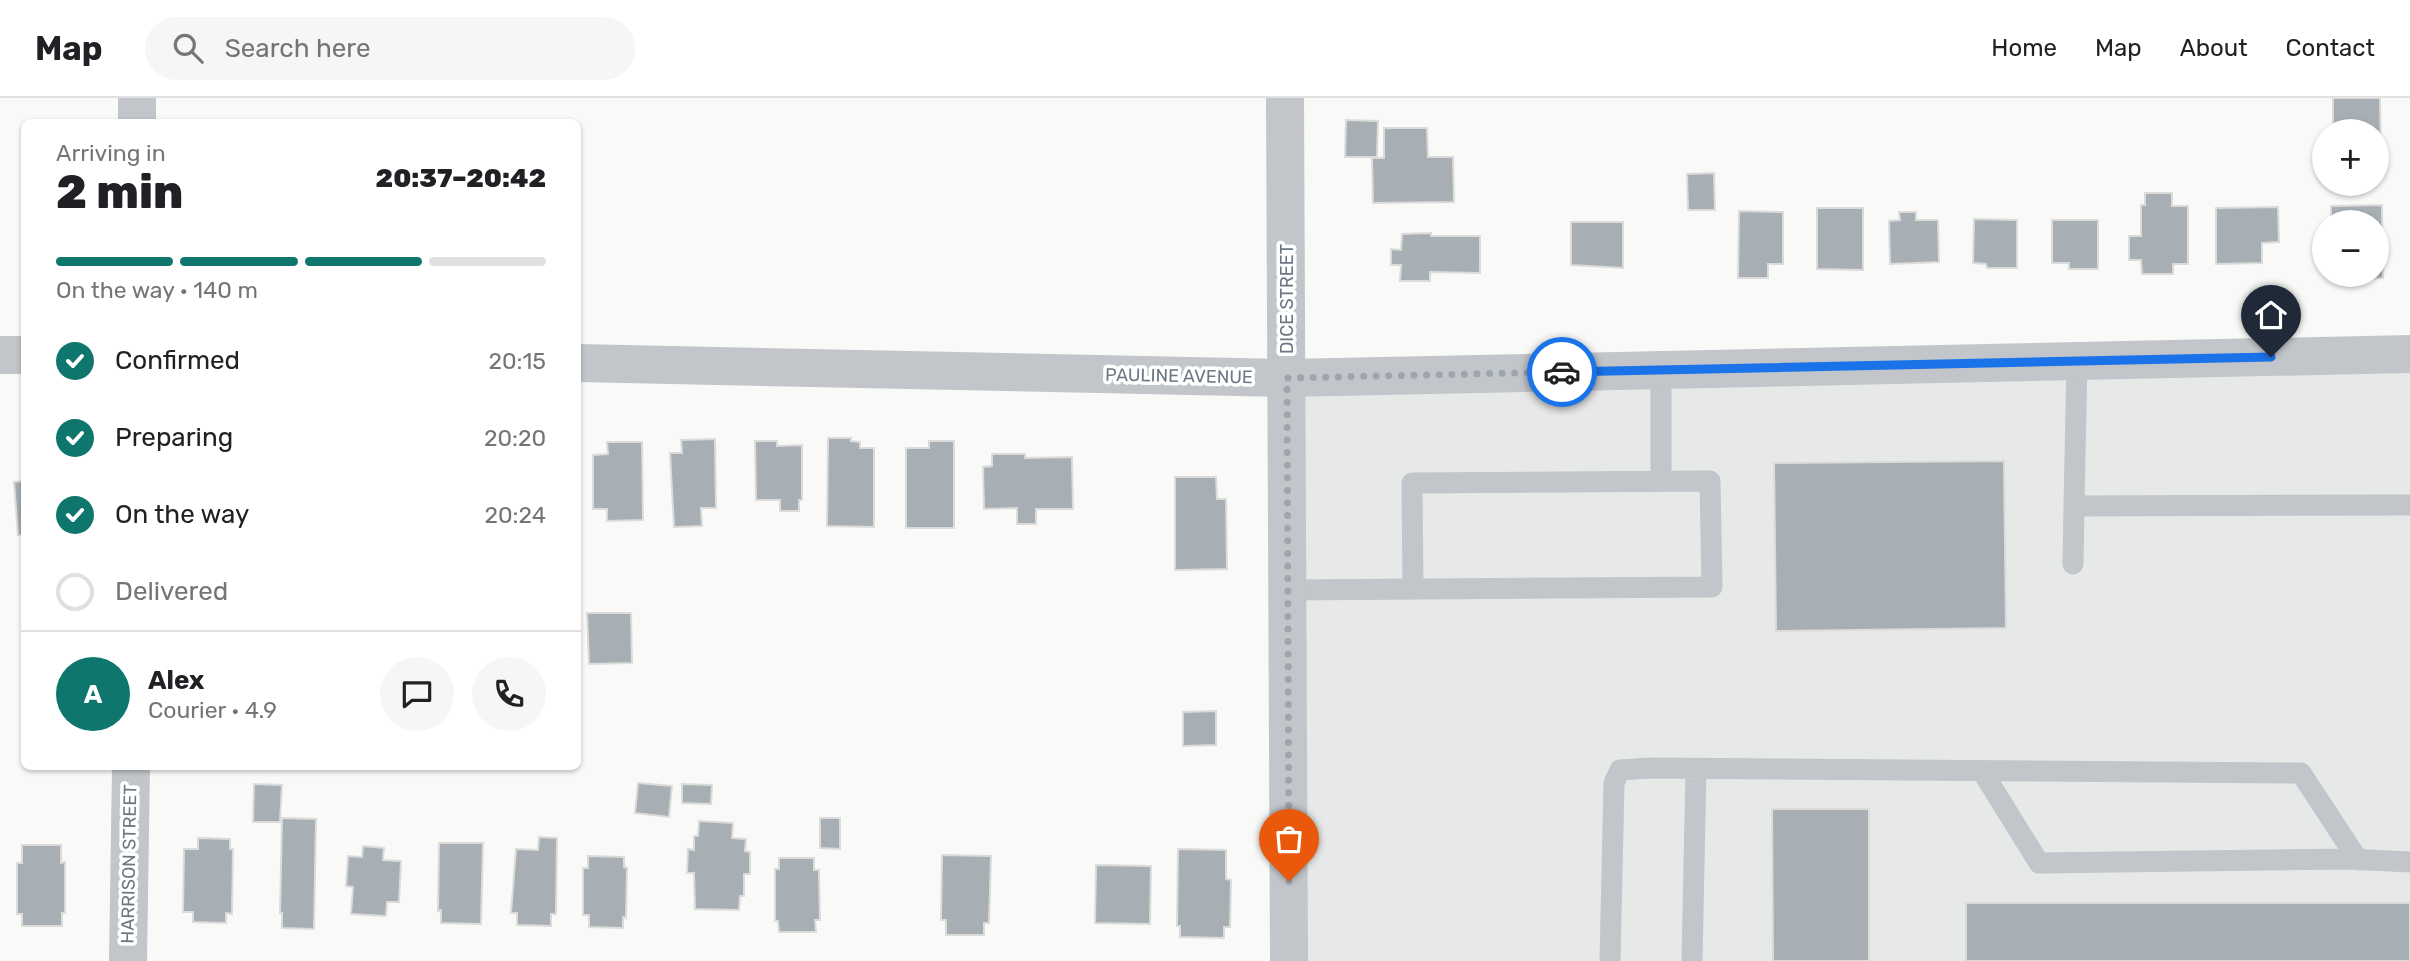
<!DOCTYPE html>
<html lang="en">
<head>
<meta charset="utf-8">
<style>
	body { margin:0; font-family:Rubik,sans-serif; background:#f6f6f6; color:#202124; height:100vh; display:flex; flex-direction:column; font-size:26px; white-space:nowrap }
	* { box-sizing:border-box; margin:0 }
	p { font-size:23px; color:#757577 }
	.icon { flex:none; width:38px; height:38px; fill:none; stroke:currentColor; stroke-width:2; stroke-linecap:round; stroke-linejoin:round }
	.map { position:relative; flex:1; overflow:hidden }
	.sheet { position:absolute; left:21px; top:21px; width:560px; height:651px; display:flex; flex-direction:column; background:#fff; border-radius:10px; box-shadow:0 2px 5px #0004 }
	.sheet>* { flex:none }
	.fabs { position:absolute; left:2312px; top:21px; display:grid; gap:14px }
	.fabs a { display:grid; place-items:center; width:77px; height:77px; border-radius:50%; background:#fff; box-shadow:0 2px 5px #0004; font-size:35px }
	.pin { position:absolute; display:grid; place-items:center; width:60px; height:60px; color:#fff; margin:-72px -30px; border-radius:50% 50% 50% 0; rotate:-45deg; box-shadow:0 0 7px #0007 }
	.pin .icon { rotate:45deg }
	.courier { position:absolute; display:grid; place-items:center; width:70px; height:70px; margin:-35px; border:5px solid #1a73e8; border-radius:50%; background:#fff; color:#222; box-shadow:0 2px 9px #0007 }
	.overview em { font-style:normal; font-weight:800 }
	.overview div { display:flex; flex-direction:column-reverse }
	.overview { display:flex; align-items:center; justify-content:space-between; height:119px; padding:0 35px }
	h1 { font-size:46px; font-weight:800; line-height:52px }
	.bar { display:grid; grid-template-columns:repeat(4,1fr); gap:10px 7px; align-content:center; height:84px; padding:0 35px }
	.bar i { height:9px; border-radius:5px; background:#e0e0e0 }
	.bar .on { background:#0f766e }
	.bar p { grid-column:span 4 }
	.line { display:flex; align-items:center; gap:18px; padding:0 35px; border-top:2px solid #e0e0e0 }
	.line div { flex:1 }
	.round { display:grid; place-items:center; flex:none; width:74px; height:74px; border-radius:37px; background:#f6f6f6 }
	ol { padding:0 35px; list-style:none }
	li { display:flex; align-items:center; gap:21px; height:77px }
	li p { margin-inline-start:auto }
	li .icon { padding:7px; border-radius:50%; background:#0f766e; color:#fff; stroke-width:4 }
	li:last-child { color:#757577 }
	li i { width:38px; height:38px; border:4px solid #e0e0e0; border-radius:50% }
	header { display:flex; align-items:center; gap:42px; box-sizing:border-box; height:98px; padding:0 35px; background:#fff; border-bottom:2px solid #e0e0e0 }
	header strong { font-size:33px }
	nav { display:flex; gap:38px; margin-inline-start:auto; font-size:24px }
	.search { width:490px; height:63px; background:#f6f6f6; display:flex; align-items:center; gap:18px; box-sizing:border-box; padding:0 24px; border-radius:38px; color:#757577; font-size:26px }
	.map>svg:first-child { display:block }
	.built { fill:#e7e9e8 }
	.building { fill:#a7aeb4; stroke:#dbdcda; stroke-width:2 }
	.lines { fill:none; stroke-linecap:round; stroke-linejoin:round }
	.lane { stroke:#c2c5c9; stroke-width:21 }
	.street { stroke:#c2c5c9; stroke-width:38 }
	.done { stroke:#9da6ad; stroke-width:7; stroke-dasharray:0 12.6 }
	.route { stroke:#1a73e8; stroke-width:9 }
	.labels { text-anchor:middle; stroke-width:7; stroke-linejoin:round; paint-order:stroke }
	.street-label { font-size:18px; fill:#6c7885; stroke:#fff }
</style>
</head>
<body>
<header>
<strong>Map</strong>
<div class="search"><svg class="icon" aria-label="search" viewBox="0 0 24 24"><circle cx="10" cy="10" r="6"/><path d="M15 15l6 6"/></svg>Search here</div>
<nav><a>Home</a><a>Map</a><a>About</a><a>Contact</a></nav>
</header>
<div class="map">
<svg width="2410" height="863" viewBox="0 0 2410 863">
	<rect width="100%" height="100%" fill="#f9faf8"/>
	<path class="built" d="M2410 256V863H1274L1287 280Z"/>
	<path class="building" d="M2333 0H2380L2381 63H2376V33H2333Z
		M1346 22 1378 23 1377 59H1345Z
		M1384 30H1427L1428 59H1453L1454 104 1373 105 1372 60H1384Z
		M1714 75 1715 112H1688L1687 76Z
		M2145 95H2172V108H2188V166H2173V176H2142L2141 162H2129V138H2141V107H2145Z
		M2382 107 2383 180 2332 181V177H2376V124H2331V108Z
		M2278 109 2279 144 2262 145V165L2216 166V110Z
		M1817 110H1863V172L1817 171Z
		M1739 113 1783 114V166H1768V180H1738Z
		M1899 114H1916V122H1938L1939 164 1890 166 1889 123 1900 122Z
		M1974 121 2017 122V170H1987L1986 166 1973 165Z
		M2052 122H2098V171H2069V165H2052Z
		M1571 124H1623V170L1571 167Z
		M1431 135V138H1480V175L1430 174V183H1400L1401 167H1391V151L1401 152 1402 136Z
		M828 340H851V343L860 344V350H874V429L827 428Z
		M715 341 716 410H701L702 428 674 429 670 355H682L681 342Z
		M755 343H777V348L802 347V402H799V413H780V402H756Z
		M929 343H954V430H906V350H929Z
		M607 344H642L643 422 607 423V411H593V357L608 356Z
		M992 356H1025V360L1072 359 1073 411H1036V426H1017V410L984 411 983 369 992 368Z
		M2004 363 2006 530 1776 533 1774 365Z
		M1175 379H1216L1217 401H1226L1227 471 1175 472Z
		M24 383V437H18L14 384Z
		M587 515H631L632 565 589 566Z
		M1216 613V647L1183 648V614Z
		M638 685 672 688 669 719 635 715Z
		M254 686 282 687 280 724H253Z
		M682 686 712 687 711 706 682 705Z
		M1772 711H1869V863H1773Z
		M282 720 316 721 314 831 282 830V815H280Z
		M820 720H840V751L820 750Z
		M699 723 733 725 732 740 746 741 745 753 750 754V776H744V798H740L739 812 695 811 694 775H687L688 751 694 752V738H698Z
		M539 739 557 740 556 816H551V828L517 827V815H511L516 751 538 752Z
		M198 740 230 741V751H233L232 816 226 815V825L193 824V814H183L184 751H198Z
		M439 745H483L481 826 441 825V812L438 813Z
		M22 747H61V765L65 764V815H62V828H22V816H17V765H22Z
		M363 748 384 750 383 762 401 763 399 804H387L386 818 351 816 353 789 346 788 348 758 362 759Z
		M1178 751 1226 752V781L1231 782 1230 829H1224V840L1180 839V828H1177Z
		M942 757 991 758 989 825H984V837H946V822H941Z
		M588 758 624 759V769L627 770 626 820 623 819V830L589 829V817H583V770H588Z
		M779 760H814V772H819L820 822H815L816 834H779L778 823H775V771H779Z
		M1096 767 1151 768 1150 826 1095 825Z
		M1966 805H2410V863H1966Z"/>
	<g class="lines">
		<path class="lane" d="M2077 263 2074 408 2410 407
			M1661 272V383
			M2073 466 2074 408
			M1288 492 1712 489 1710 383 1412 385 1413 490
			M1982 673 2039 765 2348 761 2410 764
			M1610 863 1614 685 1620 672 1650 670 2301 675 2358 762
			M1692 863 1696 671"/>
		<path class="street" d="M137 0V24
			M1285 0 1289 863
			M0 257H24
			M578 265 1287 280 2410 256
			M128 863 131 668"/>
	</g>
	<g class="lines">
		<path class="done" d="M1289 783 1287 280 1562 274"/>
		<path class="route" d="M1562 274 2271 259"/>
	</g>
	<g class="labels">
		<g class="street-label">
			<text transform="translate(1287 201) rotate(-90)" y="6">DICE STREET</text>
			<text transform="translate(1179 278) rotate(1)" y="6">PAULINE AVENUE</text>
			<text transform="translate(129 766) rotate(-89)" y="6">HARRISON STREET</text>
		</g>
	</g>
</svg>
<div class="fabs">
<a>+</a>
<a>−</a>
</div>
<div class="pin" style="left:1289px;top:783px;background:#ea580c"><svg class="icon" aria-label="bag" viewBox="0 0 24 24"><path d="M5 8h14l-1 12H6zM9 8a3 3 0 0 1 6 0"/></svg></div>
<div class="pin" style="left:2271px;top:259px;background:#1f2937"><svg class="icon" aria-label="home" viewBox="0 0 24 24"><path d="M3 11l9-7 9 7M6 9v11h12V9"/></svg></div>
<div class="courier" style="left:1562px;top:274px"><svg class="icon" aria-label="car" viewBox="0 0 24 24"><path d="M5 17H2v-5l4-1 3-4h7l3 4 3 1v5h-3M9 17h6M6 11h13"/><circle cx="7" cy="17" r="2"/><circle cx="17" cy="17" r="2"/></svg></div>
<section class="sheet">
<div class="overview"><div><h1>2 min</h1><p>Arriving in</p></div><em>20:37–20:42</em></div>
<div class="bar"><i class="on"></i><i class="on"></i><i class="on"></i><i></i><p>On the way · 140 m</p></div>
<ol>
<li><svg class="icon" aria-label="check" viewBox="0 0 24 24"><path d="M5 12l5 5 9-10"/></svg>Confirmed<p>20:15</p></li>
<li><svg class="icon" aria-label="check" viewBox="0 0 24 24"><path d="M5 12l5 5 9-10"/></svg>Preparing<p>20:20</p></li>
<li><svg class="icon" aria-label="check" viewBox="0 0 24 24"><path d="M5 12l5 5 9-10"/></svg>On the way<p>20:24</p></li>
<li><i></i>Delivered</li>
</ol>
<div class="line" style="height:126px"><b class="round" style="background:#0f766e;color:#fff">A</b><div><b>Alex</b><p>Courier · 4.9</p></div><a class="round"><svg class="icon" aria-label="chat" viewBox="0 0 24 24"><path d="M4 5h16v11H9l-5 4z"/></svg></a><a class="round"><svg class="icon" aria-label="phone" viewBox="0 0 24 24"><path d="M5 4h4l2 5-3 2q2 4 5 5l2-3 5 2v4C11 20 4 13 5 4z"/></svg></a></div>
</section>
</div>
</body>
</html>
